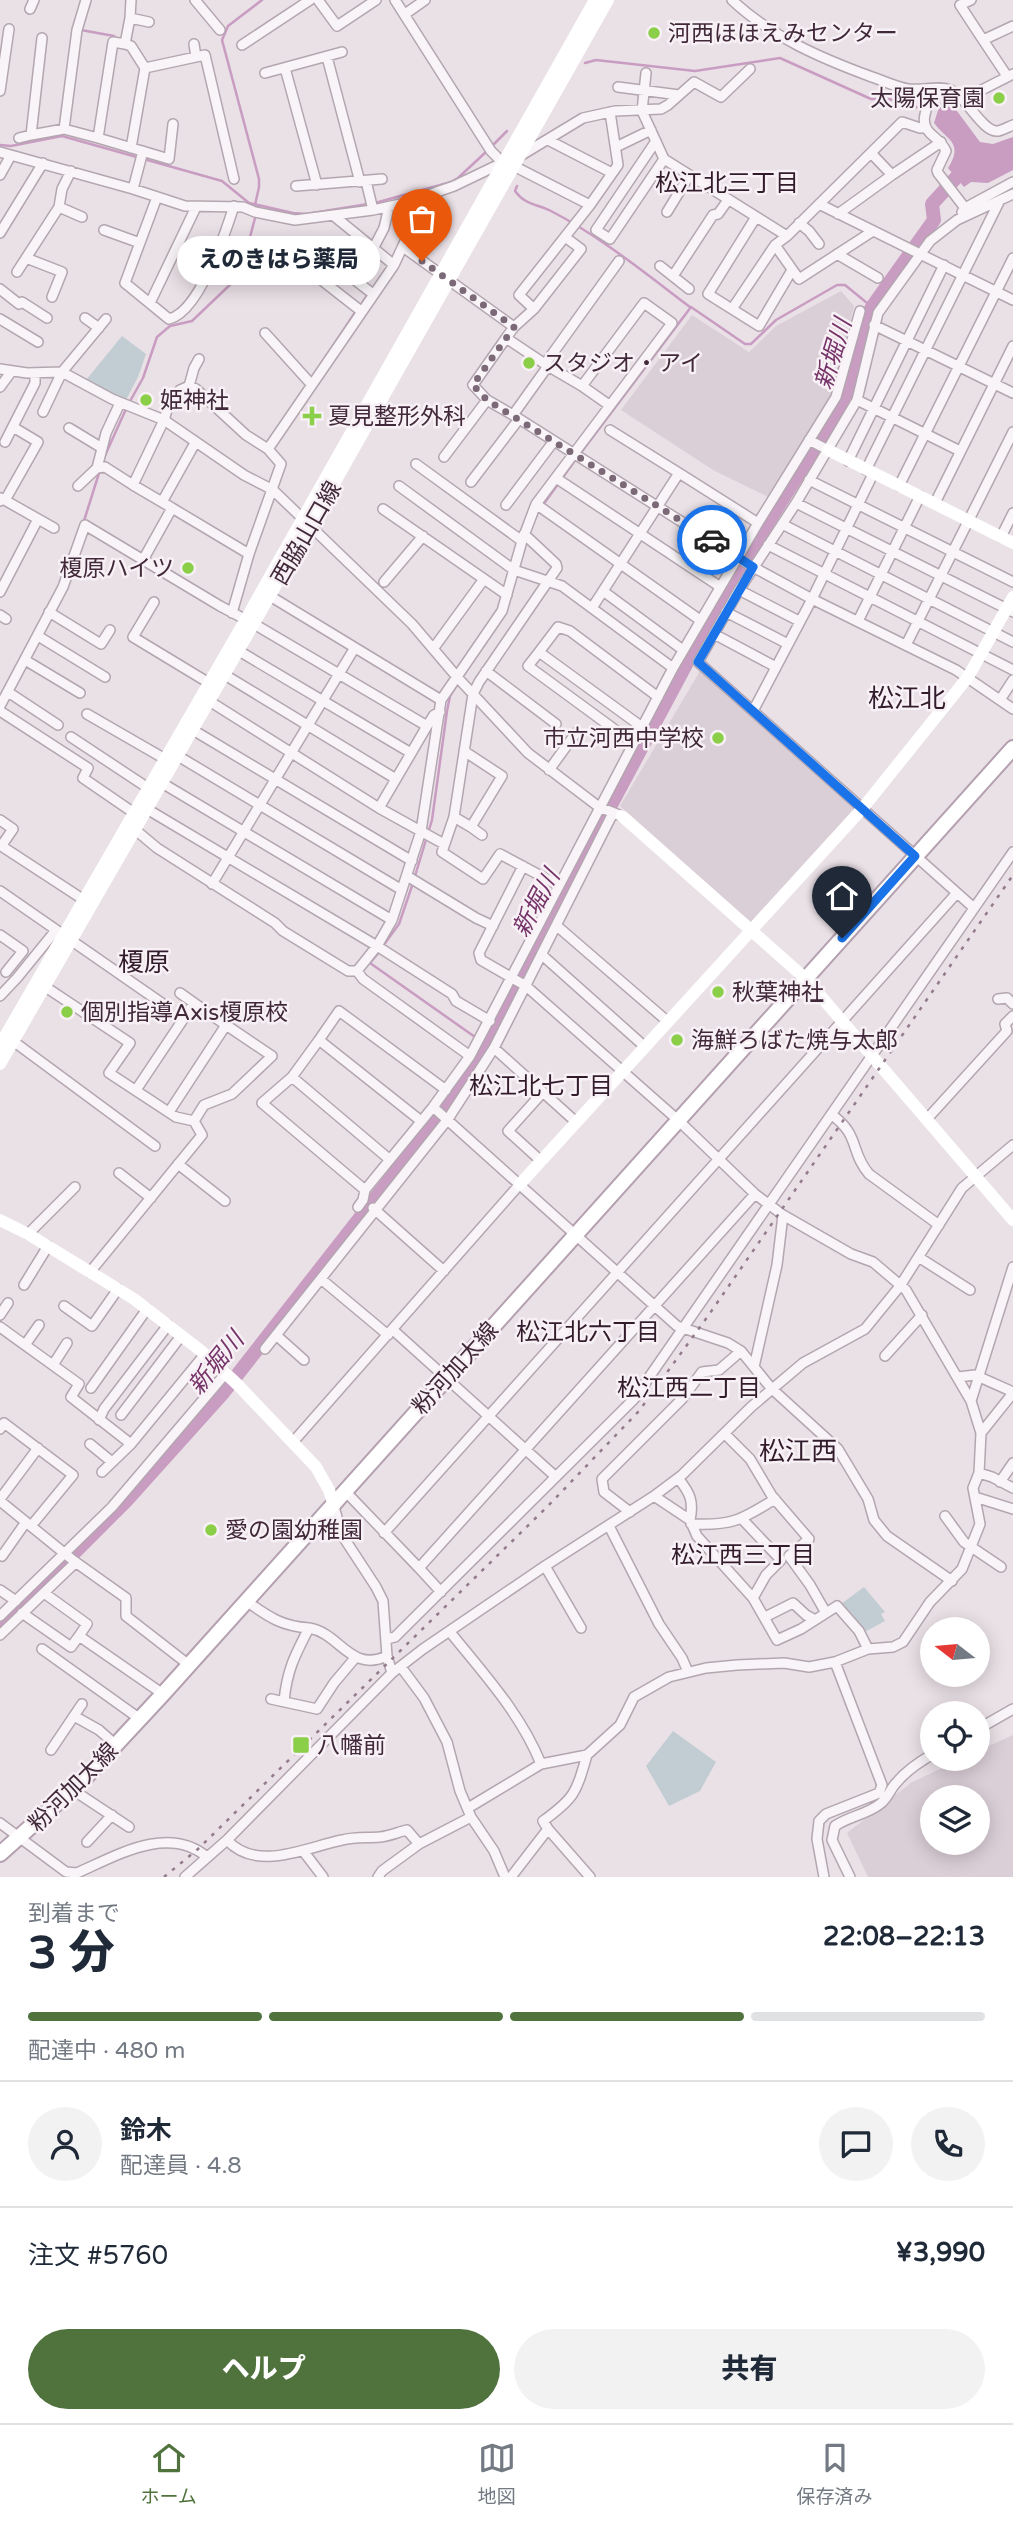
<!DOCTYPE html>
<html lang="ja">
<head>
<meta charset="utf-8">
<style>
	body { margin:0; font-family:"Varela Round","Noto Sans JP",sans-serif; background:#f2f2f3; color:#1f2937; height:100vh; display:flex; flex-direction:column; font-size:26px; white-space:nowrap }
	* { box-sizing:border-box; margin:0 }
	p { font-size:23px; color:#747a83 }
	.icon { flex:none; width:38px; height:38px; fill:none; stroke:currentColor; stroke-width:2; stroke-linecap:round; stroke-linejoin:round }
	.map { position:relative; height:1877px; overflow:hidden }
	.drawer { display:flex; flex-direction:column; background:#fff; flex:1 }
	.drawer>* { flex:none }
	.needle { width:46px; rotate:286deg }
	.tools { position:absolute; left:920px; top:1617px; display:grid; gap:14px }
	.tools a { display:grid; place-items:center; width:70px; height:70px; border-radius:50%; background:#fff; box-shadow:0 4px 18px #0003; font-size:35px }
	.pin { position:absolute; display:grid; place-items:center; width:60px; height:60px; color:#fff; margin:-72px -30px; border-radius:50% 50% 50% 0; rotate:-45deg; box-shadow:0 0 7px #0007 }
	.pin .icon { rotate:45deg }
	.courier { position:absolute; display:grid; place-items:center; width:70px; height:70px; margin:-35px; border:5px solid #1a73e8; border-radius:50%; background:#fff; color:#222; box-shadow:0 2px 9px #0007 }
	.bubble { position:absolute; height:49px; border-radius:24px; background:#fff; box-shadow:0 4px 18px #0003; font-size:23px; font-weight:800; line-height:49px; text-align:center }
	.headline em { font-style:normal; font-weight:800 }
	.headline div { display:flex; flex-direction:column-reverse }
	.headline { display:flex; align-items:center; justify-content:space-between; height:119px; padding:0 28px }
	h1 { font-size:46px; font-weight:800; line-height:52px }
	.bar { display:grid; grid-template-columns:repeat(4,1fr); gap:10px 7px; align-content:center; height:84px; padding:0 28px }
	.bar i { height:9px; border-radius:5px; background:#e0e1e3 }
	.bar .current { background:#50733e }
	.bar p { grid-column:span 4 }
	.line { display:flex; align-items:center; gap:18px; padding:0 28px; border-top:2px solid #e0e1e3 }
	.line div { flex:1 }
	.round { display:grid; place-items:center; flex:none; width:74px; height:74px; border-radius:37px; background:#f2f2f3 }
	.button { display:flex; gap:14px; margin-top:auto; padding:14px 28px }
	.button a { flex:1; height:80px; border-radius:42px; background:#50733e; color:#fff; font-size:28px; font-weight:800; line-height:80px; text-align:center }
	.button a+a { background:#f2f2f3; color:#1f2937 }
	.tabs { display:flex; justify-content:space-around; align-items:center; height:98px; border-top:2px solid #e0e1e3; background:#fff; font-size:19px; color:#747a83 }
	.tabs a { display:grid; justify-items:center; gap:4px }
	.tabs .current { color:#50733e }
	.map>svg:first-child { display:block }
	.built { fill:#dbcfd7; fill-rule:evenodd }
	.green { fill:#c2cdd3 }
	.water { fill:#c99cc2 }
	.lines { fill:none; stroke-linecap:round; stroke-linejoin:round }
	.stream { stroke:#c99cc2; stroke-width:2.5 }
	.river { stroke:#c99cc2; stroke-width:14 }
	.street-casing { stroke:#b4a6b0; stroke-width:12 }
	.primary-casing { stroke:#b5a0b0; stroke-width:18 }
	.street { stroke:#f8f4f7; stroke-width:9 }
	.secondary { stroke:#fff; stroke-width:12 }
	.primary { stroke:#fff; stroke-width:14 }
	.rail { stroke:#937a8c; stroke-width:2.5; stroke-dasharray:3.5 7; stroke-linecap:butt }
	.done { stroke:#7c6977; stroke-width:7; stroke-dasharray:0 12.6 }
	.route { stroke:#1a73e8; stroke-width:9 }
	.poi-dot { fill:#8bce47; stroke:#f7f0f5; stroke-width:2.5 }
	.labels { text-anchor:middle; stroke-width:5; stroke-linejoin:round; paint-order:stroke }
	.poi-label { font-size:23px; fill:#41293a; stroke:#f7f0f5; text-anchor:start }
	.street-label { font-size:23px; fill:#41293a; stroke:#f7f0f5 }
	.neighbourhood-label { font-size:24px; fill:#321b2b; stroke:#f7f0f5 }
	.water-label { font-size:24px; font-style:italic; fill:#753368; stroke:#f7f0f5 }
	.quarter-label { font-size:26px; fill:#321b2b; stroke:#f7f0f5 }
</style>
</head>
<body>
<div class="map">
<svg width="1013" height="1877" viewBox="0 0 1013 1877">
	<rect width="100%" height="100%" fill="#eae1e7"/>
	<path class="built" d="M841 291 854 306 832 396 768 497 713 470 621 410 692 315 749 352 776 326Z
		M700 671 856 810 750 924 620 806Z
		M1013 1735V1877H868L847 1833 912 1782 962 1759H978V1751ZM933 1797H978V1843H933Z"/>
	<path class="green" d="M122 336 146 354 138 377 127 398 122 399 86 380Z
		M864 1587 885 1612 881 1614 885 1621 863 1633 841 1604Z
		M673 1731 716 1762 700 1791 669 1806 646 1766Z"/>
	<path class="water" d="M948 99 980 142 993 144 1013 137V170L988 183 971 182 964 187 948 168C965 142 945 139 934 123L940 104Z"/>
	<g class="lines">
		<path class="stream" d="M81 30 114 36 116 39
			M585 63 596 60 695 71 780 58 871 99H889L923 109
			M0 145 11 146 62 136 222 181 249 203 293 213 306 214 368 204
			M491 147 507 131
			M517 186 515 191C525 205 537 204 551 211 601 237 645 273 690 307
			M375 203 451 182 458 178 487 151
			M255 205 259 187V179L222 40 228 26 262 0
			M360 306 368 294
			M317 370 356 311
			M129 403 143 378 157 337 170 326 192 321 235 280 243 263 258 207
			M580 454 691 307 745 344H751L776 320 837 285H845L872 307
			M103 460 126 409
			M543 505 576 459
			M83 524 100 470
			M415 876 432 820 447 711 450 696 458 683
			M383 946 399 924 413 883
			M380 951 370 963 475 1037"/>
		<path class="river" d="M0 1627 126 1501 223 1393 456 1095 488 1043 566 889 729 584 844 402C858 372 857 336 872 307L934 220 932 204 964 169 971 167"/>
		<defs>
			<path id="street" d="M195 0 220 30
				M318 0 337 26 376 0
				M395 0 491 151 498 158 590 205 618 165 610 112
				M732 0C771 37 823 59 872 77 884 81 896 87 908 89 921 91 939 85 951 90 967 98 983 133 998 131 1003 130 1008 127 1013 125
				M971 0 960 5 983 40
				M30 9 34 0
				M405 14 425 0
				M130 18 131 0
				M42 38 31 135 64 129 77 30 86 0
				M194 44 196 57
				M242 45 310 0
				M327 57 360 182
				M145 68 131 46 125 44 130 18 149 22
				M285 68 317 185
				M265 73 342 52
				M646 73 642 111 664 159 787 236 902 122 920 128H925
				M1007 76 983 40 1013 26
				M618 87 679 95
				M933 89C930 105 917 120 930 133 937 140 942 142 946 151L937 170 938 173 965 208
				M0 91 9 29
				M964 99 1013 74
				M64 129 98 138 113 42 125 44
				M19 138 31 135
				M98 138 169 159 173 124
				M548 140 612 173
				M656 141 596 230 610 239 664 159
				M616 147 651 130
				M131 148 145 68 205 55 234 179
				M0 152 133 189 185 206 243 207 255 212 295 220 373 210 405 203 454 186 504 162
				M520 156 583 118 615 111 661 109 668 105 694 82 721 97 750 69
				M0 175 11 155
				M892 175 941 142
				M366 181 373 210
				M296 186 382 179
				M133 189 143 151
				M157 197 125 283 169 319C199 312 225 234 234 206
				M819 204 1013 300
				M59 207 82 217
				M667 212 689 176
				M962 212 965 208 1013 182
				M838 214 892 175 871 153
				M334 216 394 265
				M756 217 708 294 759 326 792 270
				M799 223 809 231 819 244
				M104 230 140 243
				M0 233 43 163
				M775 245 799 279 873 231
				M403 247 514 327 506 338 545 364
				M373 249 384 228 389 207
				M306 250 320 253 373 294
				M837 254 878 278
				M26 258 62 272 52 297
				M619 261 545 364 548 366 513 415 753 567 812 599 956 670 1013 709
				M660 266 689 289
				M17 272 59 207 62 189 71 171
				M315 275 361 311
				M673 276 713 215 718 214 728 200
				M0 289 19 304 22 302 47 318
				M150 303 196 207
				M534 309 519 295 590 205
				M732 309 775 245 787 236
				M85 318 99 328
				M0 319 38 342
				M874 325 1013 393
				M514 327 534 309 581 249 565 237
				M265 333 311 384
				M506 338 473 385 487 400 513 415
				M199 359 194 368 189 386 196 389 246 435 268 449 281 464 249 554 232 613
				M548 366 582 386
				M0 369 27 373 62 372 112 399 164 420 244 475 273 490 412 624 457 677 528 753 599 807 622 816
				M0 387 11 372
				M857 400 960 451
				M43 412 62 372 106 319
				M69 428 102 448
				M809 440 828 450
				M5 442 35 383V373
				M268 449 394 265 414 222 420 198
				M444 457 487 400
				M848 461 944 265
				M97 468 105 467 133 485
				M866 470 1000 200
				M556 478 719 586
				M809 480 1013 582
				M471 482 519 419
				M78 486 97 468 106 433 120 403
				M399 486 514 570 562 586 673 668
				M899 486 1013 258
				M8 495 38 442 13 427
				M0 501 1 498 54 528
				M162 502 195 443
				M796 503 1013 612
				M935 503 1013 346
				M536 504 700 620
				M506 505 554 441
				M172 508 133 485 164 420 169 404 180 390 189 386
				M383 509 484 579
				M758 523 836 397 860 311
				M782 524 1013 642
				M1001 537 1013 513
				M522 541 536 504 672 323 644 303 582 386 609 405
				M768 545 1013 670
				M143 560 172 508 249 554
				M384 582 423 536
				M739 590 799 621
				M603 591 683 650
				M0 592 38 519
				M270 596 441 700
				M154 602 133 637 209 683
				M592 608 679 473 610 430
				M49 612 101 644 110 630
				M726 612 788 644
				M0 615 6 619
				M858 621 920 496
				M714 634 776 667
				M38 636 105 677
				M906 645 1013 432
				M433 649 484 579 507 595
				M239 651 411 753
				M539 652 528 666 633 743
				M25 660 80 693
				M486 671 556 724
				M225 675 396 779
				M8 692 58 725
				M206 699 379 808 444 844
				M1000 700 1013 680
				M0 706 63 587 85 525 220 606 254 624 427 726
				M0 711 88 768 83 778 134 813
				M753 711 812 599 873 474
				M87 714 165 759
				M642 727 539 652 558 627 570 631 658 697
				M193 730 412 861
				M71 737 148 788
				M464 751 502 776 471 827 482 835
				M178 756 402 890
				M549 770 576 733
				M162 783 392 920
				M379 808 427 726 434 715 440 712
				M147 809 377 946 452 994 456 1001 490 1021
				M454 817 473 694 479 682 557 568 556 564 524 534
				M0 820 13 829 2 845
				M132 827 157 848 275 923 283 931 348 971H357L377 946 392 920 421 831 441 700 502 611 522 541 416 464
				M471 827 454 817 442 852 483 879 500 854 558 885
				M0 845 84 900
				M407 876 476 918 493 926
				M212 884 354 649
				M0 891 163 1004
				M974 908 698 662 739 590 796 503 857 400 878 313 930 241 957 220 1013 194
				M557 926 667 1021
				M0 935 23 951 6 972
				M542 955 644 1046
				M357 971 363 979 470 1056
				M41 984 130 1043 109 1073 176 1117 194 1121 202 1135 90 1272
				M0 996 17 978 56 930
				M998 999 1007 998 1013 1004
				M319 1040 292 1077 389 1159
				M13 1041 155 1146
				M494 1048 576 1122
				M292 1077 262 1103 365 1190 433 1107 470 1056 673 668 758 523 679 473
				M136 1090 194 1003 180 993
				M433 1107 677 1326 728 1343 741 1351 771 1388 838 1449 868 1499 874 1520 887 1536 952 1581
				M169 1112 226 1025 194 1003
				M832 1115C860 1135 850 1152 869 1174L939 1225
				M927 1119 1007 1031 1005 1024 1013 1016
				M194 1121 204 1105 232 1094 272 1056 226 1025
				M421 1121 319 1040 339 1011 446 1090
				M541 1161 508 1131 543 1092
				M178 1164 225 1201
				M119 1173 151 1198
				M358 1207 363 1200 365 1190
				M373 1208 444 1271
				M28 1234 75 1187
				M920 1258 970 1290
				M321 1279 388 1335
				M24 1285 48 1246
				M64 1306 92 1326 118 1289
				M0 1315 8 1303
				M0 1327 79 1384 71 1397 131 1444 205 1354
				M393 1330 556 1477
				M276 1335 304 1360
				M25 1345 39 1325
				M265 1349 448 1119 494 1048 613 813
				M885 1356 922 1315
				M53 1365 67 1343
				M754 1367 777 1265 783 1215
				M958 1377 975 1375 1013 1392
				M91 1388 147 1309
				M971 1401 1013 1267
				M121 1415 181 1336
				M99 1420 104 1409 168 1325
				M0 1429 4 1423 73 1475 31 1526
				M981 1433 1013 1393
				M725 1434 750 1459 772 1496 809 1539 789 1556 810 1585 826 1613
				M293 1442 520 1184
				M90 1444 112 1462
				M102 1472 131 1444
				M979 1473 992 1477 1013 1488
				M678 1478C690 1493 694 1501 690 1520
				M1000 1482 1013 1463
				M344 1490 419 1568
				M654 1496 690 1520 697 1536 753 1598 777 1640 801 1629 837 1606 859 1631 868 1649
				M975 1497 1013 1509
				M0 1499 38 1448
				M0 1501 74 1561 126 1598V1616L189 1665
				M333 1503 342 1535 376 1587 383 1601 387 1656
				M630 1512 604 1492 602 1479 682 1399 702 1372 719 1370 741 1351
				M945 1516 964 1542 1001 1567
				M743 1520 781 1560 766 1575 753 1598
				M691 1524C731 1526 742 1520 775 1499
				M609 1526 659 1624 682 1658 688 1672
				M384 1533 956 894
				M0 1555 2 1556 26 1522
				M545 1566 581 1628
				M0 1590 16 1601
				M441 1592 419 1568 755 1194
				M44 1593 87 1624 79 1636
				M246 1601C269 1617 281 1626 309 1628
				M22 1613 71 1647 79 1636 163 1694
				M0 1616 112 1507 226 1373
				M765 1617 793 1603 806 1615 815 1620
				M450 1632C484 1674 521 1714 541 1764
				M0 1635 76 1562
				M386 1639 395 1637 634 1399 1013 852
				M42 1649 140 1719
				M401 1667 424 1698 447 1742 460 1791 471 1817 494 1851 505 1877
				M271 1699 317 1709 334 1683 355 1658
				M284 1701C287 1670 295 1655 309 1628 340 1633 350 1673 387 1656L392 1673
				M74 1716 99 1730 116 1745
				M978 1729 1013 1709
				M51 1750 82 1704
				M73 1790 129 1827
				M468 1808 541 1764 587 1755 620 1725 634 1697 669 1677 706 1668 737 1665 784 1663 809 1667 835 1662 868 1649 893 1647 903 1642 930 1602 962 1569 980 1524 973 1488 979 1473 981 1433 971 1401 906 1290 873 1262 851 1254 783 1215 755 1194 679 1121 526 986 481 960 479 953 523 866
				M0 1823 66 1872 77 1873C116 1856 168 1824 207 1857
				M548 1829 590 1877
				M227 1840C257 1873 307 1847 342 1840 354 1837 368 1838 380 1837 390 1836 398 1832 407 1830L419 1844
				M87 1842 112 1815
				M304 1852 323 1877
				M185 1877 227 1840 392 1673 423 1649 545 1566 654 1496 682 1475 751 1407 803 1363 865 1329 900 1286 962 1188 1013 1145
				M378 1877 382 1871 419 1844 471 1817
				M511 1877 548 1829 543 1821C575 1798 576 1793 587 1755
				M824 1877 817 1839 819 1821 826 1814 879 1793 882 1785 835 1662
				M850 1877 832 1840 835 1826C849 1816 866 1815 880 1804 888 1798 890 1789 897 1782 907 1770 919 1762 933 1754"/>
			<path id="primary" d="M0 1854 84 1779 163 1694 1013 748"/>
		</defs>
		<use href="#street" class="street-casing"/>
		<use href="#primary" class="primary-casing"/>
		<use href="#street" class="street"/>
		<path class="secondary" d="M828 450 1013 543
			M622 816 806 979 1013 1220
			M0 1045 246 619 595 0
			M0 1064 310 526 608 0
			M520 1184 862 809 968 677 1013 597
			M0 1220 28 1234 134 1299 205 1354 237 1384 316 1467 329 1490 333 1503"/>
		<use href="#primary" class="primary"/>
		<path class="rail" d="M164 1877 198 1849 548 1506 639 1411 708 1316 1013 875"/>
	</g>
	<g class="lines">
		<path class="done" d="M422 261 514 327 473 385 487 400 712 540"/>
		<path class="route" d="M712 540 753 567 698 662 915 856 842 938"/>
	</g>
	<g class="poi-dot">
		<circle cx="654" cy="33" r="7"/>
		<circle cx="999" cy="98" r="7"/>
		<circle cx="529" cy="363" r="7"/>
		<circle cx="146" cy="400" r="7"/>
		<path d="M308.5 405.5h7v7h7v7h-7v7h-7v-7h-7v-7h7z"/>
		<circle cx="188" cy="568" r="7"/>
		<circle cx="718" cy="738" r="7"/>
		<circle cx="718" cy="992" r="7"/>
		<circle cx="67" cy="1012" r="7"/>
		<circle cx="677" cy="1040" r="7"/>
		<circle cx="211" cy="1530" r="7"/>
		<rect x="292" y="1736" width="18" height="18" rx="3.5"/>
	</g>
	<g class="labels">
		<g class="poi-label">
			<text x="668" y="41">河西ほほえみセンター</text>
			<text x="985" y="106" text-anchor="end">太陽保育園</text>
			<text x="543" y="371">スタジオ・アイ</text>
			<text x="160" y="408">姫神社</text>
			<text x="328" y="424">夏見整形外科</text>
			<text x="174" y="576" text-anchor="end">榎原ハイツ</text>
			<text x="704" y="746" text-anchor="end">市立河西中学校</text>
			<text x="732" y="1000">秋葉神社</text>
			<text x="81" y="1020">個別指導Axis榎原校</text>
			<text x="691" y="1048">海鮮ろばた焼与太郎</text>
			<text x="225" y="1538">愛の園幼稚園</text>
			<text x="317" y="1753">八幡前</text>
		</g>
		<g class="street-label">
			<text transform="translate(306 533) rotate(-60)" y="8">西脇山口線</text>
			<text transform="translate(455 1368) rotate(-48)" y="8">粉河加太線</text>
			<text transform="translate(73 1787) rotate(-45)" y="8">粉河加太線</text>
		</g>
		<g class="neighbourhood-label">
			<text x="727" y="191">松江北三丁目</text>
			<text x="541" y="1094">松江北七丁目</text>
			<text x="588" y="1340">松江北六丁目</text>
			<text x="689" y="1396">松江西二丁目</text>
			<text x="743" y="1563">松江西三丁目</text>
		</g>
		<g class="water-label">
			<text transform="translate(833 354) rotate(-73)" y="8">新堀川</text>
			<text transform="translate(536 903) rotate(-62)" y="8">新堀川</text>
			<text transform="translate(216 1363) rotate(-51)" y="8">新堀川</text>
		</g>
		<g class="quarter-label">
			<text x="907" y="707">松江北</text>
			<text x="144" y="971">榎原</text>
			<text x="798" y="1460">松江西</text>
		</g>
	</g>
</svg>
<div class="tools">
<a><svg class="needle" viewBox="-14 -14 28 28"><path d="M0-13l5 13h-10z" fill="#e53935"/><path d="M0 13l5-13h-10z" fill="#747a83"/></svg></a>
<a><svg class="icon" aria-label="locate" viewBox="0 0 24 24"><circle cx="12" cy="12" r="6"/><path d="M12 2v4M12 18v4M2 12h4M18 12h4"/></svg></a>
<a><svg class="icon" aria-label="layers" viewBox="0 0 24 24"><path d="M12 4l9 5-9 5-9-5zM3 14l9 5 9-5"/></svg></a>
</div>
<div class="pin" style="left:422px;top:261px;background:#ea580c"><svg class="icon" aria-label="bag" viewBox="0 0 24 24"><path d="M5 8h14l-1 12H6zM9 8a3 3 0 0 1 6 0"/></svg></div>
<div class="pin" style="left:842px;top:938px;background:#1f2937"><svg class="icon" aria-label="home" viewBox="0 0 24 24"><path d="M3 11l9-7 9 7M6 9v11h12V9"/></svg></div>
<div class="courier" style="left:712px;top:540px"><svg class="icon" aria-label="car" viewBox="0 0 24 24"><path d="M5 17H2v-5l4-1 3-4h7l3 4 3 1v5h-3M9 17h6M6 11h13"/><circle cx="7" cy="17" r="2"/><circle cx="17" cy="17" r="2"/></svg></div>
<div class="bubble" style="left:177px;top:236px;width:203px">えのきはら薬局</div>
</div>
<section class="drawer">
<div class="headline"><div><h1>3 分</h1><p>到着まで</p></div><em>22:08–22:13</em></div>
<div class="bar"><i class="current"></i><i class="current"></i><i class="current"></i><i></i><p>配達中 · 480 m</p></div>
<div class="line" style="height:126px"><a class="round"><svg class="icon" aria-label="person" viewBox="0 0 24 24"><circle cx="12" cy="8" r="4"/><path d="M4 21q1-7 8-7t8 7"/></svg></a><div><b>鈴木</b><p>配達員 · 4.8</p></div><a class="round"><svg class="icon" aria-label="chat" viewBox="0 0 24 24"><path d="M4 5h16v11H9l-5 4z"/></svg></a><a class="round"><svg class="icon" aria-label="phone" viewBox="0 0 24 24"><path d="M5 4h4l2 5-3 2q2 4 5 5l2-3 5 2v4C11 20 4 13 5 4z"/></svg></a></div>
<div class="line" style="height:91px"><div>注文 #5760</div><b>¥3,990</b></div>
<div class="button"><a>ヘルプ</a><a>共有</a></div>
</section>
<nav class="tabs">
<a class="current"><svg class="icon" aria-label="home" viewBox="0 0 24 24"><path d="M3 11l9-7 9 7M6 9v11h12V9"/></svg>ホーム</a>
<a><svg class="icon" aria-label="map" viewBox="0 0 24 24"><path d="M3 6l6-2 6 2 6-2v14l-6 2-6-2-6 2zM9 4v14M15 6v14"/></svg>地図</a>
<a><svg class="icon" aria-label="saved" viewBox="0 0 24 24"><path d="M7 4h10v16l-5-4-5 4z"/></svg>保存済み</a>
</nav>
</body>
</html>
